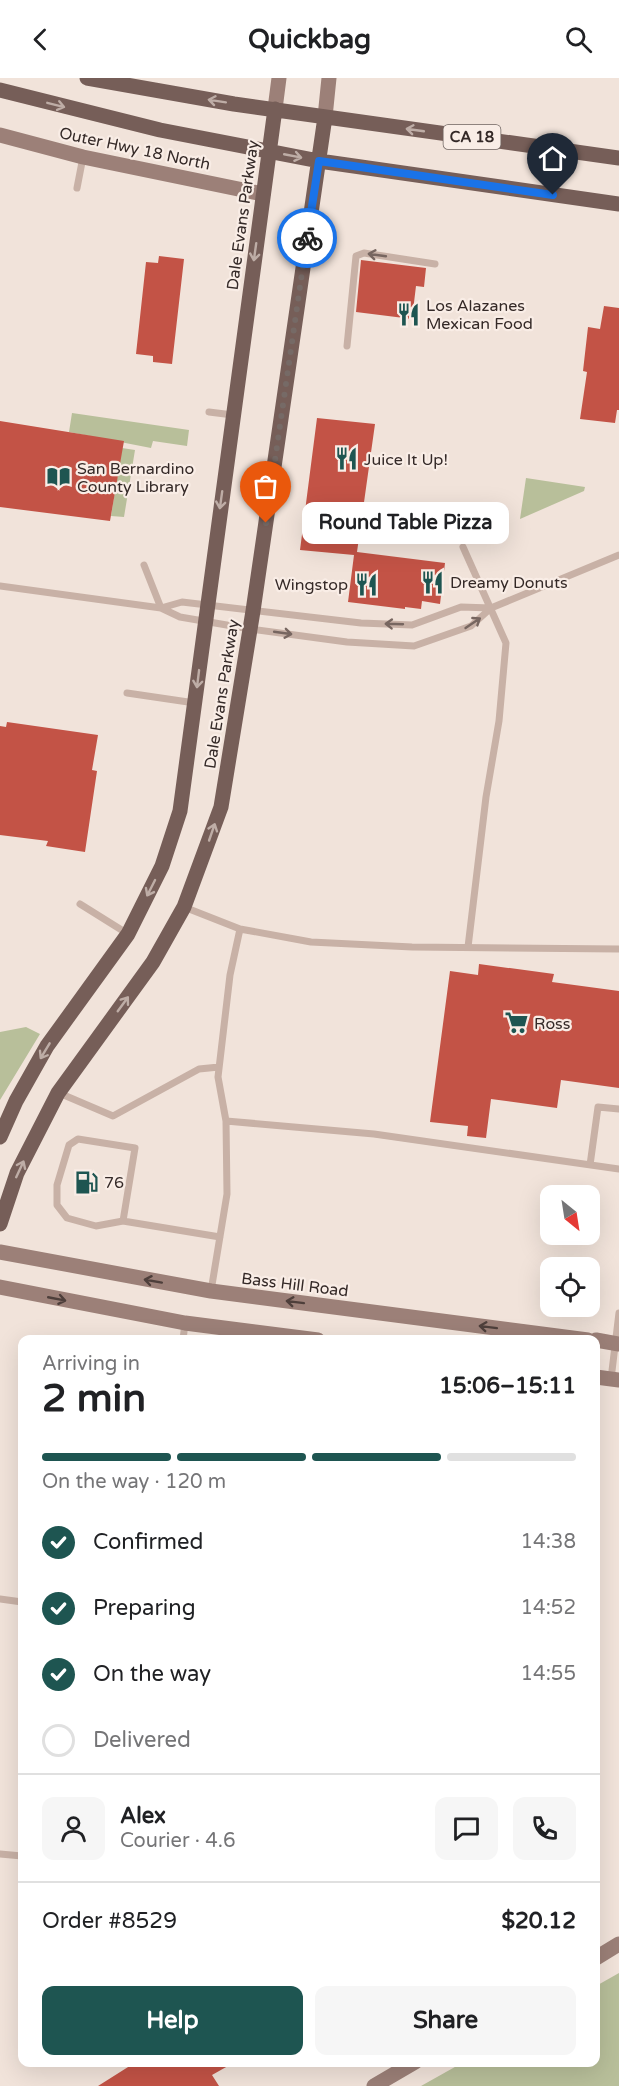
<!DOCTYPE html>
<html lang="en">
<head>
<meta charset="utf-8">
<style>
	body { margin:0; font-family:"Varela Round",sans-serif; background:#f6f6f6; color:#202124; height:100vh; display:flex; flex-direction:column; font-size:22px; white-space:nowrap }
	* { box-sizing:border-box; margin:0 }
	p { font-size:20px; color:#757577 }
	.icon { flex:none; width:33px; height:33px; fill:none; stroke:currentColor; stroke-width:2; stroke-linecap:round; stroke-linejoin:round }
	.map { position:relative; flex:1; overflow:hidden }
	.panel { position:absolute; left:18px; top:1257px; width:582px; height:732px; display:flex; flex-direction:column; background:#fff; border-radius:12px; box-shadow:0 6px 24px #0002 }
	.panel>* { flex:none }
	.needle { width:39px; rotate:150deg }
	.buttons { position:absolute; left:540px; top:1107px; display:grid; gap:12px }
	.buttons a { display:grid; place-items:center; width:60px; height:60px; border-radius:12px; background:#fff; box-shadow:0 6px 24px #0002; font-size:30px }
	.pin { position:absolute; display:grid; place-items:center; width:51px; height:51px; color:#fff; margin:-62px -26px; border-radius:50% 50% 50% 0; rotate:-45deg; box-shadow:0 0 6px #0007 }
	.pin .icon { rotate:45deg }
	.courier { position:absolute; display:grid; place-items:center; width:60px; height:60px; margin:-30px; border:4px solid #1a73e8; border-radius:50%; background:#fff; color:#222; box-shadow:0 2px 8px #0007 }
	.bubble { position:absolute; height:42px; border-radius:12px; background:#fff; box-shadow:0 6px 24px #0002; font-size:20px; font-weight:800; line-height:42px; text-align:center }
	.head em { font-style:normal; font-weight:800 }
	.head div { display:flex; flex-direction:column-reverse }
	.head { display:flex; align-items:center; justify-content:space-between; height:102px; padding:0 24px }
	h1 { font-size:39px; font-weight:800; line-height:45px }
	.bar { display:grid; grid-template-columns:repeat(4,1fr); gap:9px 6px; align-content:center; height:72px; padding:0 24px }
	.bar i { height:8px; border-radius:4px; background:#e0e0e0 }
	.bar .current { background:#1e5551 }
	.bar p { grid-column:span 4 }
	.line { display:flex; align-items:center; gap:15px; padding:0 24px; border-top:2px solid #e0e0e0 }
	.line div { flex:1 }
	.round { display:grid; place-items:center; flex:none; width:63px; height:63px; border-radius:12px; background:#f6f6f6 }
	ol { padding:0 24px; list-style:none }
	li { display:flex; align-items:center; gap:18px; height:66px }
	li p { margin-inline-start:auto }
	li .icon { padding:6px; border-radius:50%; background:#1e5551; color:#fff; stroke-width:4 }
	li:last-child { color:#757577 }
	li i { width:33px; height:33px; border:3px solid #e0e0e0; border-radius:50% }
	.primary-button { display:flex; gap:12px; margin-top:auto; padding:12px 24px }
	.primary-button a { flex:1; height:69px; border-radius:12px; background:#1e5551; color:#fff; font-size:24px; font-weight:800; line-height:69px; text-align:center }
	.primary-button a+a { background:#f6f6f6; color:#202124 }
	header { display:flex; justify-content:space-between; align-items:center; height:78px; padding:0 24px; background:#fff; font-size:27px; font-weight:800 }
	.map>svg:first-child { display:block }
	.green { fill:#b8bf9a }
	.building { fill:#c35346 }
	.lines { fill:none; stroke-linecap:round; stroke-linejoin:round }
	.lane { stroke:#c8b1a6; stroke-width:7 }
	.secondary { stroke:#9c8078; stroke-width:15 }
	.primary { stroke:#765e58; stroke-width:15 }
	.oneway { stroke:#beada6 }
	.oneway2 { stroke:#776660 }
	.oneway3 { stroke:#4e3f3b }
	.done { stroke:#766a66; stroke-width:6; stroke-dasharray:0 10.8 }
	.route { stroke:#1a73e8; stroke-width:8 }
	.labels { text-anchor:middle; stroke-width:4.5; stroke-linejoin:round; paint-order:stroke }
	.shield { fill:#f9ede6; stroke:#6f6460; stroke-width:1.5 }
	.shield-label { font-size:15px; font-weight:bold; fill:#342927 }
	.street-label { font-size:16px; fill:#342927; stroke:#f9ede6 }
	.poi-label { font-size:16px; fill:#342927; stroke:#f9ede6; text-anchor:start }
</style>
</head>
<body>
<header><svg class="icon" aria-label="back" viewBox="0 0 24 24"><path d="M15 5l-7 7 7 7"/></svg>Quickbag<svg class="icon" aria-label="search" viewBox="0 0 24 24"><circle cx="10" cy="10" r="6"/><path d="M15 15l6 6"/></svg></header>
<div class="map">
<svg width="619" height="2008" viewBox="0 0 619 2008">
	<rect width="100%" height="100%" fill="#f1e3da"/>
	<path class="green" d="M72 335 189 352 187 368 153 363 151 370 69 354Z
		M122 370 135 372 124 439 111 438Z
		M526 400 585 409 584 413 520 441Z
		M26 949 40 956 0 1022V954Z
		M619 1895V2008H421L462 1985 596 1984V1908Z"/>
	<path class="building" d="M159 178 184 181 172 286 153 284V278L136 276 146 184 158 185Z
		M361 182 426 190 424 209 416 208 412 241 356 234Z
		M604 228 619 230V332H617L615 345 580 341 587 294 583 293 588 249 600 251Z
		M317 340 375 346 357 474 445 485 440 526 422 523 421 531 405 529V531L348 524 354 477 300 472Z
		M0 343 124 363 110 443 0 429Z
		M7 644 98 657 92 692 97 693 85 774 46 768 48 763 0 757V648L6 649Z
		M479 886 554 896 552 904 619 913V1010L561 1002 557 1030 491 1021 486 1060 467 1058 468 1048 430 1044 450 893 478 897Z
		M136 1984H235L212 1997 219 2008H98Z"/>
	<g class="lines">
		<path class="lane" d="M77 110 83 79
			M347 268 356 178 364 175 435 186
			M209 334 233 337
			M463 469 506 565 499 643 486 719 468 869
			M144 487 161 530
			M0 508 161 530 180 539 250 551 347 564 414 568 471 548 491 530 619 477
			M161 530 182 524 361 545 412 547 461 529 491 530
			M127 615 195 625
			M80 826 128 856
			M184 829 240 851 311 864 412 869 619 871
			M59 1015 113 1038 199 991 219 989
			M226 1043 374 1056 619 1091
			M590 1087 598 1029 619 1031
			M123 1143 135 1070 78 1061 69 1067 57 1107V1127L67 1140 96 1148 123 1143 220 1159
			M211 1213 227 1116 226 1043 218 999 230 897 240 851
			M183 1262 185 1245
			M611 1301 619 1235
			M0 1521 22 1524
			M0 1776 22 1778"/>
		<path class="secondary" d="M275 31 279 0
			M325 39 329 0
			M0 57 83 79 263 116
			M0 1174 211 1213 588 1262
			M0 1209 185 1245 318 1262
			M596 1262 619 1266
			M596 1299 619 1302
			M596 1880 619 1866
			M374 2008 415 1984"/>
		<path class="primary" d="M87 0 234 26 619 80
			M0 12 160 52 319 83 619 126
			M0 1059 16 1023 47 968 128 856 162 788 180 733 275 31
			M0 1146 17 1095 58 1015 153 884 184 829 221 729 253 533 325 39"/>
	</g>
	<defs><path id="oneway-shaft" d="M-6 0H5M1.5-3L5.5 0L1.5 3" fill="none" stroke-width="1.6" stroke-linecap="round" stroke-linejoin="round" transform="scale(1.5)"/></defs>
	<g class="oneway">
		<use href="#oneway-shaft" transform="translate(217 23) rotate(-171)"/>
		<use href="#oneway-shaft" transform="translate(56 27) rotate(14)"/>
		<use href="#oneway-shaft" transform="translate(415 52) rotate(-172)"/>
		<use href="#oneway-shaft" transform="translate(293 78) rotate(11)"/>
		<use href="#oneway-shaft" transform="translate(255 174) rotate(98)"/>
		<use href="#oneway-shaft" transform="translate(221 422) rotate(98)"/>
		<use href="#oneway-shaft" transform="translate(198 601) rotate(97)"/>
		<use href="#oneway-shaft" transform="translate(212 754) rotate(-71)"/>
		<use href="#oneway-shaft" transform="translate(151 810) rotate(117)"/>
		<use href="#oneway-shaft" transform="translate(123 926) rotate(-54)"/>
		<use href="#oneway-shaft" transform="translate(45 973) rotate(121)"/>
		<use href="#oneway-shaft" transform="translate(20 1091) rotate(-65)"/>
	</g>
	<g class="oneway2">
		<use href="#oneway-shaft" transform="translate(377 177) rotate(-172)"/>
		<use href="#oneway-shaft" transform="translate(473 545) rotate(-34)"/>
		<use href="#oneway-shaft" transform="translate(394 546) rotate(-178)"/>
		<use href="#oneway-shaft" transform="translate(283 555) rotate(8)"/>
	</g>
	<g class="oneway3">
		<use href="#oneway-shaft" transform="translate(153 1203) rotate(-170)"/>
		<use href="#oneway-shaft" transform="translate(57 1221) rotate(11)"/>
		<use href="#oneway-shaft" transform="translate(295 1224) rotate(-173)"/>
		<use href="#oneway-shaft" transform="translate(488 1249) rotate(-173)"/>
	</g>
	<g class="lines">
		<path class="done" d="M266 445 307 160"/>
		<path class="route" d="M307 160 319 83 553 117"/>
	</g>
	<defs>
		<symbol id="restaurant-bare" viewBox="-9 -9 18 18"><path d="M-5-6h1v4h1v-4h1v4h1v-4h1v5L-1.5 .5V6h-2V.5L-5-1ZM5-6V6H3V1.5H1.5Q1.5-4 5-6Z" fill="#1e5551" stroke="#f9ede6" stroke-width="2.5" paint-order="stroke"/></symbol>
		<symbol id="library-bare" viewBox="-9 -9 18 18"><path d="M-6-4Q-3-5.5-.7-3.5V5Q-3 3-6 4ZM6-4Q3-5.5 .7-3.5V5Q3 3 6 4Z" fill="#1e5551" stroke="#f9ede6" stroke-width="2.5" paint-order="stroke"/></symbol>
		<symbol id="supermarket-bare" viewBox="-9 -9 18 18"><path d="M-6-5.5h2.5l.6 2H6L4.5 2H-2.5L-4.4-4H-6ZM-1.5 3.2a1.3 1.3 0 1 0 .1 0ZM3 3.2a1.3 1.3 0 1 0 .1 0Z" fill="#1e5551" stroke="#f9ede6" stroke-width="2.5" paint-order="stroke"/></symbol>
		<symbol id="fuel-bare" viewBox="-9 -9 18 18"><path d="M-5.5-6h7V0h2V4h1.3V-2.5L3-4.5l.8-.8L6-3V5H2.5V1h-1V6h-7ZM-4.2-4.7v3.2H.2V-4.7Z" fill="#1e5551" stroke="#f9ede6" stroke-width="2.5" paint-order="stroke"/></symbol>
	</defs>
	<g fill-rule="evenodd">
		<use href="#restaurant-bare" x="392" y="220" width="33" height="33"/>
		<use href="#restaurant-bare" x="330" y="364" width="33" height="33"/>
		<use href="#library-bare" x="42" y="382" width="33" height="33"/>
		<use href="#restaurant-bare" x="416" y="488" width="33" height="33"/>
		<use href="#restaurant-bare" x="350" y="490" width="33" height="33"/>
		<use href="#supermarket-bare" x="500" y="928" width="33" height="33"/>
		<use href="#fuel-bare" x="70" y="1088" width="33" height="33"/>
	</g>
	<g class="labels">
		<rect class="shield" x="443.5" y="47" width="57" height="24" rx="4.5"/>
		<g class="shield-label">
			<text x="472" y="64">CA 18</text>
		</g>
		<g class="street-label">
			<text transform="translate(135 70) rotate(12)" y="6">Outer Hwy 18 North</text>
			<text transform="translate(242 137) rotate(-82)" y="6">Dale Evans Parkway</text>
			<text transform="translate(221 616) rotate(-81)" y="6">Dale Evans Parkway</text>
			<text transform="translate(295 1206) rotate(7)" y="6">Bass Hill Road</text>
		</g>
		<g class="poi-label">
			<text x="426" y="233">Los Alazanes<tspan x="426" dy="18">Mexican Food</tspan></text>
			<text x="364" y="387">Juice It Up!</text>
			<text x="77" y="396">San Bernardino<tspan x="77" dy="18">County Library</tspan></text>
			<text x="450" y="510">Dreamy Donuts</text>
			<text x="348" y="512" text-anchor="end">Wingstop</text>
			<text x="534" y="951">Ross</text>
			<text x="104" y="1110">76</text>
		</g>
	</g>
</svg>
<div class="buttons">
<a><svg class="needle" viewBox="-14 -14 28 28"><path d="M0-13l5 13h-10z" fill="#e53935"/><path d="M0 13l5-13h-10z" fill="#757577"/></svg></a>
<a><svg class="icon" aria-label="locate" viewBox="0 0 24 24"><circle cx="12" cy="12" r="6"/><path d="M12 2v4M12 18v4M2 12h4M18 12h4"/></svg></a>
</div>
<div class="pin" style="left:266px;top:445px;background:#ea580c"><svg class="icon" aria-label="bag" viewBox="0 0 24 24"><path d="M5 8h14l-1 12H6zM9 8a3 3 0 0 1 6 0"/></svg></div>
<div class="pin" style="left:553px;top:117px;background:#1f2937"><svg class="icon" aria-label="home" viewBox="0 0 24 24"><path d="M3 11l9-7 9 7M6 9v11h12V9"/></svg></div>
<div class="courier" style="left:307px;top:160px"><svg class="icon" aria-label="bike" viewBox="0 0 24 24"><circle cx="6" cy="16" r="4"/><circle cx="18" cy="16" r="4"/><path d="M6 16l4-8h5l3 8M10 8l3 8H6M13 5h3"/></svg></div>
<div class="bubble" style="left:302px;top:424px;width:207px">Round Table Pizza</div>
<section class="panel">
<div class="head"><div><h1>2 min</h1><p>Arriving in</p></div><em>15:06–15:11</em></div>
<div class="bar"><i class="current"></i><i class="current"></i><i class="current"></i><i></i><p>On the way · 120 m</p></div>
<ol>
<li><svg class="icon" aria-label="check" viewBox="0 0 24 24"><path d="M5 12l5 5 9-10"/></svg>Confirmed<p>14:38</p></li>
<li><svg class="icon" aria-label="check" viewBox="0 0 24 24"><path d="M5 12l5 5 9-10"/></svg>Preparing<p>14:52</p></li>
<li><svg class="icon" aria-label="check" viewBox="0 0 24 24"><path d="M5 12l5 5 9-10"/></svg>On the way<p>14:55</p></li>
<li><i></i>Delivered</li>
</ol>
<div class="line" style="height:108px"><a class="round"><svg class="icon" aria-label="person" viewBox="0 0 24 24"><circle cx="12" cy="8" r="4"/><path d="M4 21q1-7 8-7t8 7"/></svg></a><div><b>Alex</b><p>Courier · 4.6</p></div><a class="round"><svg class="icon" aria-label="chat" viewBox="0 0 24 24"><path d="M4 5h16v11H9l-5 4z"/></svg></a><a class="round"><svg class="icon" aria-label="phone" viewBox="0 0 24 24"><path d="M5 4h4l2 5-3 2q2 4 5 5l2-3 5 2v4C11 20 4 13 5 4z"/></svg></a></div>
<div class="line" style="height:78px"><div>Order #8529</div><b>$20.12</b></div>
<div class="primary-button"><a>Help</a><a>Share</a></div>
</section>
</div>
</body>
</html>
